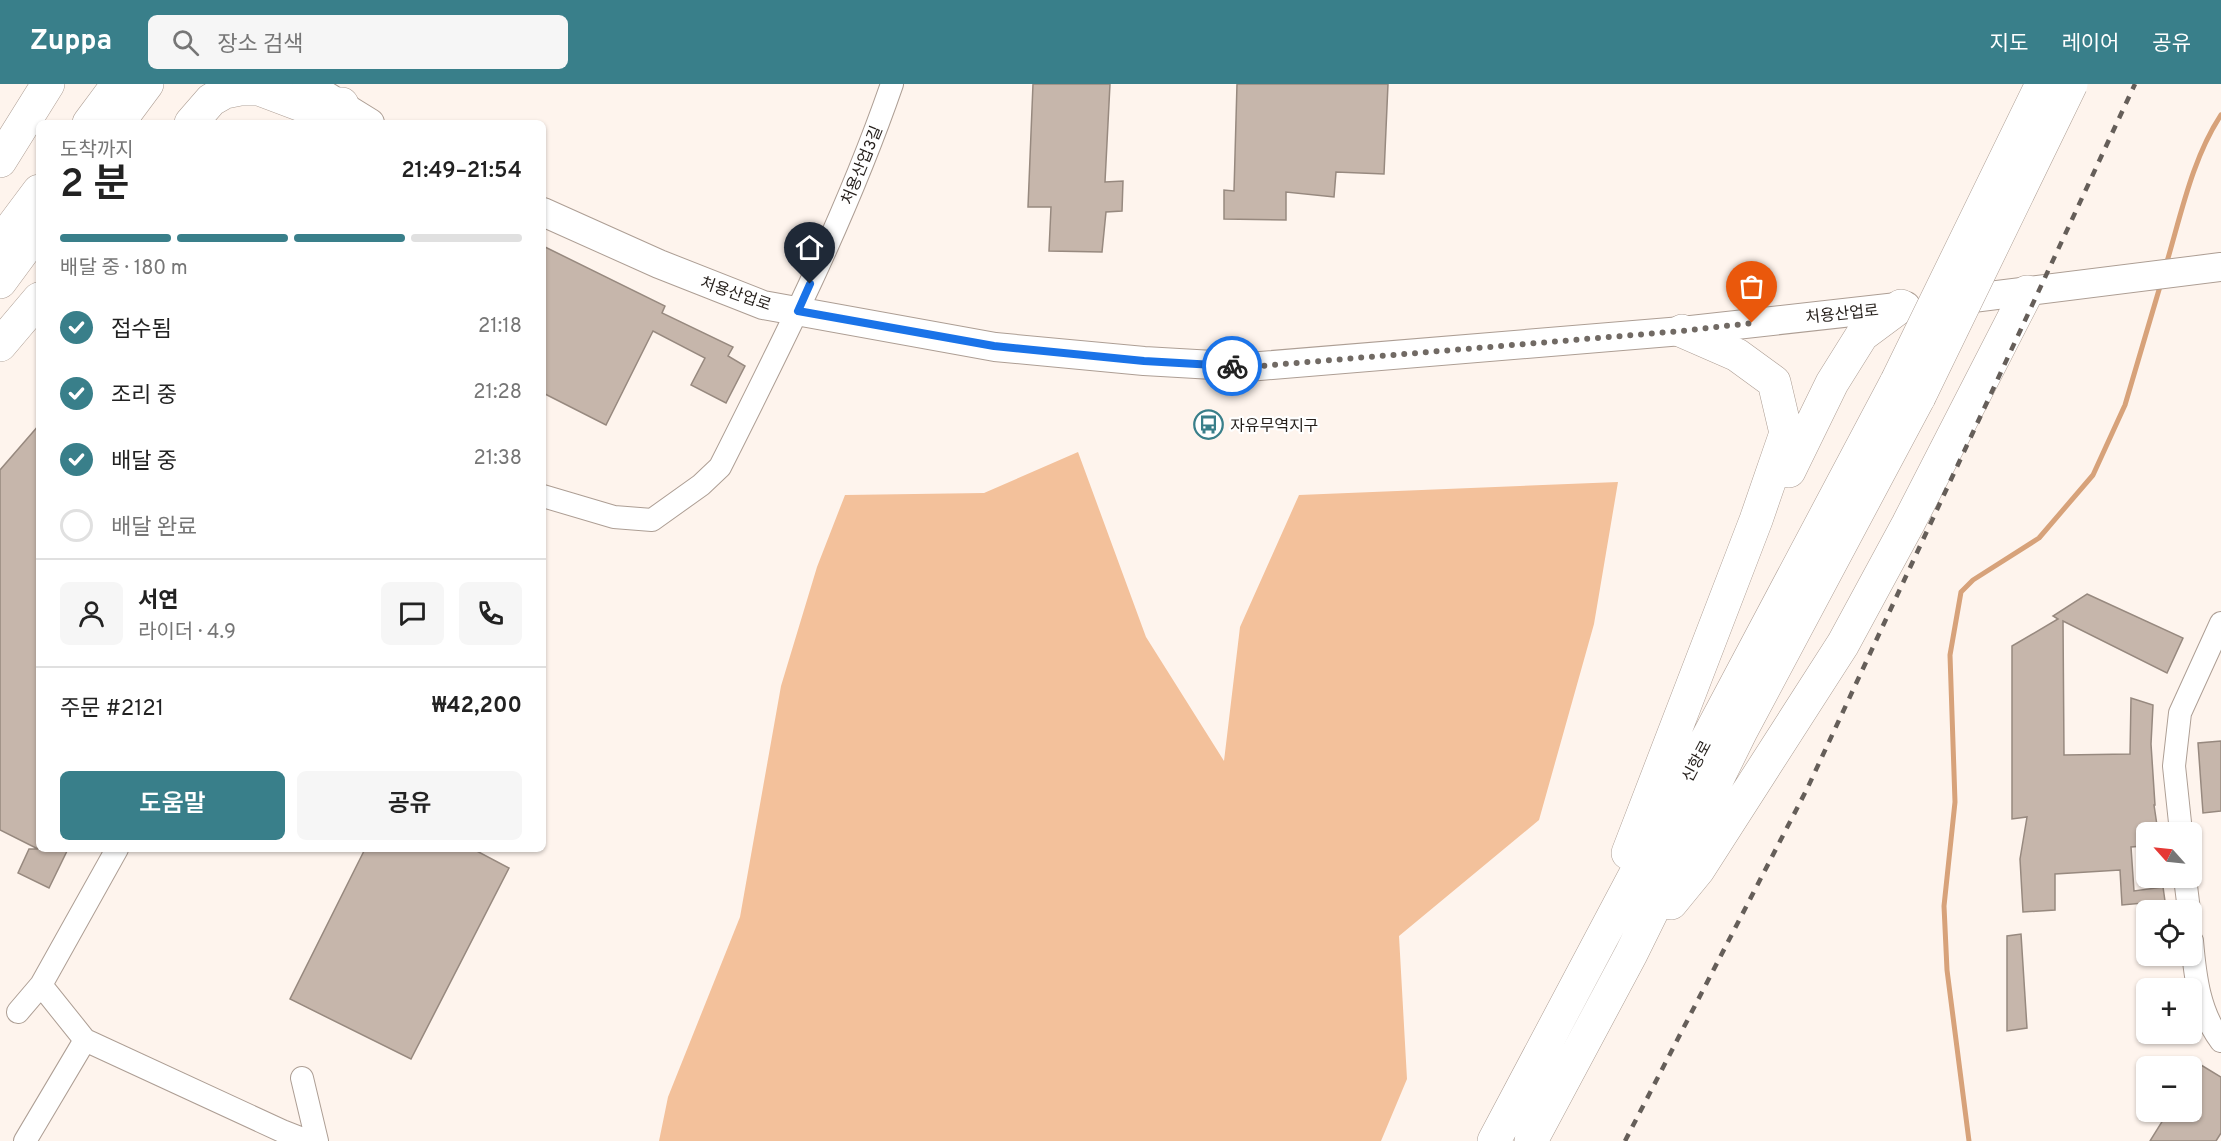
<!DOCTYPE html>
<html lang="ko">
<head>
<meta charset="utf-8">
<style>
	body { margin:0; font-family:Overpass,"Noto Sans KR",sans-serif; background:#f6f6f6; color:#222; height:100vh; display:flex; flex-direction:column; font-size:22px; white-space:nowrap }
	* { box-sizing:border-box; margin:0 }
	p { font-size:20px; color:#767676 }
	.icon { flex:none; width:33px; height:33px; fill:none; stroke:currentColor; stroke-width:2; stroke-linecap:round; stroke-linejoin:round }
	.map { position:relative; flex:1; overflow:hidden }
	.panel { position:absolute; left:36px; top:36px; width:510px; height:732px; display:flex; flex-direction:column; background:#fff; border-radius:9px; box-shadow:0 2px 4px #0004 }
	.panel>* { flex:none }
	.needle { width:39px; rotate:297deg }
	.tools { position:absolute; left:2136px; top:738px; display:grid; gap:12px }
	.tools a { display:grid; place-items:center; width:66px; height:66px; border-radius:9px; background:#fff; box-shadow:0 2px 4px #0004; font-size:30px }
	.pin { position:absolute; display:grid; place-items:center; width:51px; height:51px; color:#fff; margin:-62px -26px; border-radius:50% 50% 50% 0; rotate:-45deg; box-shadow:0 0 6px #0007 }
	.pin .icon { rotate:45deg }
	.courier { position:absolute; display:grid; place-items:center; width:60px; height:60px; margin:-30px; border:4px solid #1a73e8; border-radius:50%; background:#fff; color:#222; box-shadow:0 2px 8px #0007 }
	.head em { font-style:normal; font-weight:600 }
	.head div { display:flex; flex-direction:column-reverse }
	.head { display:flex; align-items:center; justify-content:space-between; height:102px; padding:0 24px }
	h1 { font-size:39px; font-weight:600; line-height:45px }
	.bar { display:grid; grid-template-columns:repeat(4,1fr); gap:9px 6px; align-content:center; height:72px; padding:0 24px }
	.bar i { height:8px; border-radius:4px; background:#e0e0e0 }
	.bar .current { background:#397f8a }
	.bar p { grid-column:span 4 }
	.line { display:flex; align-items:center; gap:15px; padding:0 24px; border-top:2px solid #e0e0e0 }
	.line div { flex:1 }
	.round { display:grid; place-items:center; flex:none; width:63px; height:63px; border-radius:9px; background:#f6f6f6 }
	ol { padding:0 24px; list-style:none }
	li { display:flex; align-items:center; gap:18px; height:66px }
	li p { margin-inline-start:auto }
	li .icon { padding:6px; border-radius:50%; background:#397f8a; color:#fff; stroke-width:4 }
	li:last-child { color:#767676 }
	li i { width:33px; height:33px; border:3px solid #e0e0e0; border-radius:50% }
	.action { display:flex; gap:12px; margin-top:auto; padding:12px 24px }
	.action a { flex:1; height:69px; border-radius:9px; background:#397f8a; color:#fff; font-size:24px; font-weight:600; line-height:69px; text-align:center }
	.action a+a { background:#f6f6f6; color:#222 }
	header { display:flex; align-items:center; gap:36px; box-sizing:border-box; height:84px; padding:0 30px; background:#397f8a; color:#fff }
	header strong { font-size:28px }
	nav { display:flex; gap:33px; margin-inline-start:auto; font-size:21px }
	.search { width:420px; height:54px; background:#f6f6f6; display:flex; align-items:center; gap:15px; box-sizing:border-box; padding:0 21px; border-radius:9px; color:#767676; font-size:22px }
	.map>svg:first-child { display:block }
	.green { fill:#f3c19b }
	.lines { fill:none; stroke-linecap:round; stroke-linejoin:round }
	.stream { stroke:#d7a27a; stroke-width:5 }
	.building { fill:#c6b6ab; stroke:#97897f; stroke-width:1.5 }
	.minor-casing { stroke:#ad9e94; stroke-width:24 }
	.major-casing { stroke:#ad9e94; stroke-width:30 }
	.highway-casing { stroke:#ad9e94; stroke-width:34 }
	.minor { stroke:#fff; stroke-width:22 }
	.major { stroke:#fff; stroke-width:28 }
	.highway { stroke:#fff; stroke-width:33 }
	.rail { stroke:#655e59; stroke-width:4.5; stroke-dasharray:8 8; stroke-linecap:butt }
	.highway-bridge-casing { stroke:#ad9e94; stroke-width:34; stroke-linecap:butt }
	.highway-bridge { stroke:#fff; stroke-width:33 }
	.done { stroke:#716a64; stroke-width:6; stroke-dasharray:0 10.8 }
	.route { stroke:#1a73e8; stroke-width:8 }
	.labels { text-anchor:middle; stroke-width:4.5; stroke-linejoin:round; paint-order:stroke }
	.street-label { font-size:16px; fill:#251f1b; stroke:#fff }
	.poi-label { font-size:16px; fill:#251f1b; stroke:#fff; text-anchor:start }
</style>
</head>
<body>
<header>
<strong>Zuppa</strong>
<div class="search"><svg class="icon" aria-label="search" viewBox="0 0 24 24"><circle cx="10" cy="10" r="6"/><path d="M15 15l6 6"/></svg>장소 검색</div>
<nav><a>지도</a><a>레이어</a><a>공유</a></nav>
</header>
<div class="map">
<svg width="2221" height="1057" viewBox="0 0 2221 1057">
	<rect width="100%" height="100%" fill="#fef4ed"/>
	<path class="green" d="M1078 368 1146 553 1224 677 1240 543 1299 411 1618 398 1594 540 1539 736 1399 852 1407 995 1381 1057H659L668 1013 740 833 781 602 817 483 845 411 984 409Z"/>
	<g class="lines">
		<path class="stream" d="M2166 181C2181 131 2192 75 2221 31
			M1969 1057 1947 886 1944 822 1955 718 1950 571 1961 508 1973 496 2039 454 2093 391 2125 321 2161 199"/>
	</g>
	<path class="building" d="M1033 0H1110L1105 98 1123 97 1122 127 1106 128 1102 168 1049 167 1051 123H1028Z
		M1237 0H1388L1384 90 1336 88 1334 113 1286 108V136L1224 135V106L1234 107Z
		M543 162 665 222 662 229 733 263 728 272 745 282 726 319 691 301 705 274 653 247 606 341 543 309Z
		M39 341V765H68L49 804 18 789 29 765H38L0 746V386Z
		M2087 510 2183 554 2167 589 2063 537 2064 671 2130 670 2131 614 2153 621 2151 660 2155 721H2154L2158 748H2146L2143 762 2131 763 2134 807 2163 803 2165 817 2122 821 2120 786 2055 790V826L2023 828 2020 775 2027 733 2012 735V562L2058 535 2053 532Z
		M2221 657V727L2203 729 2198 659Z
		M365 765H473L509 784 411 975 290 915Z
		M2021 850 2027 944 2007 947V852Z
		M2201 981 2221 993V1049L2216 1057H2150L2168 1028H2192V996Z"/>
	<g class="lines">
		<defs>
			<path id="minor" d="M543 412 614 433 652 436 701 401 720 383C783 258 846 133 892 0
				M2181 748 2174 682 2180 629 2221 539
				M2185 794 2189 826
				M2192 857C2195 892 2199 928 2221 957
				M41 901 85 956 282 1047 305 1056 316 1057
				M18 928 41 901 117 765
				M302 994 317 1057
				M25 1057 85 956"/>
			<path id="major" d="M307 0 370 39
				M543 128 659 180 763 221 995 263 1144 277 1248 283 1682 247 1906 222
				M1949 217 2221 183"/>
			<path id="highway" d="M89 39 118 0
				M118 39 147 0
				M191 39 211 16 225 8 240 5H259L307 23 342 20
				M0 77 48 0
				M0 159 39 107
				M0 198 39 145
				M0 261 39 215
				M1789 387 1832 299 1862 251 1901 222
				M1628 769 1756 436 1786 349 1774 298 1737 271 1682 247
				M1671 819 1698 786 1843 560 1908 440 2027 208
				M1494 1057 1897 297
				M1531 1057 1631 870 1741 647 1919 313"/>
		</defs>
		<use href="#minor" class="minor-casing"/>
		<use href="#major" class="major-casing"/>
		<use href="#highway" class="highway-casing"/>
		<use href="#minor" class="minor"/>
		<use href="#major" class="major"/>
		<use href="#highway" class="highway"/>
		<path class="rail" d="M1625 1057 1807 705 2135 0"/>
		<defs>
			<path id="highway-bridge" d="M1897 297 2042 0
				M1919 313 2071 0"/>
		</defs>
		<use href="#highway-bridge" class="highway-bridge-casing"/>
		<use href="#highway-bridge" class="highway-bridge"/>
	</g>
	<g class="lines">
		<path class="done" d="M1232 282 1248 283 1682 247 1752 239"/>
		<path class="route" d="M810 200 798 227 994 262 1144 277 1232 282"/>
	</g>
	<defs>
		<symbol id="bus-ring" viewBox="-11 -11 22 22"><circle r="9.5" fill="#fff" stroke="#397f8a" stroke-width="1.5"/><path d="M-5-6H5V4H4V6H2V4H-2V6H-4V4H-5ZM-3.5-4V0h7V-4ZM-3.5 1.2v1.5H-2V1.2ZM2 1.2v1.5H3.5V1.2Z" fill="#397f8a"/></symbol>
	</defs>
	<g fill-rule="evenodd">
		<use href="#bus-ring" x="1192" y="324" width="33" height="33"/>
	</g>
	<g class="labels">
		<g class="street-label">
			<text transform="translate(861 81) rotate(-68)" y="6">처용산업3길</text>
			<text transform="translate(736 209) rotate(19)" y="6">처용산업로</text>
			<text transform="translate(1842 229) rotate(-6)" y="6">처용산업로</text>
			<text transform="translate(1696 677) rotate(-62)" y="6">신항로</text>
		</g>
		<g class="poi-label">
			<text x="1230" y="347">자유무역지구</text>
		</g>
	</g>
</svg>
<div class="tools">
<a><svg class="needle" viewBox="-14 -14 28 28"><path d="M0-13l5 13h-10z" fill="#e53935"/><path d="M0 13l5-13h-10z" fill="#767676"/></svg></a>
<a><svg class="icon" aria-label="locate" viewBox="0 0 24 24"><circle cx="12" cy="12" r="6"/><path d="M12 2v4M12 18v4M2 12h4M18 12h4"/></svg></a>
<a>+</a>
<a>−</a>
</div>
<div class="pin" style="left:1752px;top:239px;background:#ea580c"><svg class="icon" aria-label="bag" viewBox="0 0 24 24"><path d="M5 8h14l-1 12H6zM9 8a3 3 0 0 1 6 0"/></svg></div>
<div class="pin" style="left:810px;top:200px;background:#1f2937"><svg class="icon" aria-label="home" viewBox="0 0 24 24"><path d="M3 11l9-7 9 7M6 9v11h12V9"/></svg></div>
<div class="courier" style="left:1232px;top:282px"><svg class="icon" aria-label="bike" viewBox="0 0 24 24"><circle cx="6" cy="16" r="4"/><circle cx="18" cy="16" r="4"/><path d="M6 16l4-8h5l3 8M10 8l3 8H6M13 5h3"/></svg></div>
<section class="panel">
<div class="head"><div><h1>2 분</h1><p>도착까지</p></div><em>21:49–21:54</em></div>
<div class="bar"><i class="current"></i><i class="current"></i><i class="current"></i><i></i><p>배달 중 · 180 m</p></div>
<ol>
<li><svg class="icon" aria-label="check" viewBox="0 0 24 24"><path d="M5 12l5 5 9-10"/></svg>접수됨<p>21:18</p></li>
<li><svg class="icon" aria-label="check" viewBox="0 0 24 24"><path d="M5 12l5 5 9-10"/></svg>조리 중<p>21:28</p></li>
<li><svg class="icon" aria-label="check" viewBox="0 0 24 24"><path d="M5 12l5 5 9-10"/></svg>배달 중<p>21:38</p></li>
<li><i></i>배달 완료</li>
</ol>
<div class="line" style="height:108px"><a class="round"><svg class="icon" aria-label="person" viewBox="0 0 24 24"><circle cx="12" cy="8" r="4"/><path d="M4 21q1-7 8-7t8 7"/></svg></a><div><b>서연</b><p>라이더 · 4.9</p></div><a class="round"><svg class="icon" aria-label="chat" viewBox="0 0 24 24"><path d="M4 5h16v11H9l-5 4z"/></svg></a><a class="round"><svg class="icon" aria-label="phone" viewBox="0 0 24 24"><path d="M5 4h4l2 5-3 2q2 4 5 5l2-3 5 2v4C11 20 4 13 5 4z"/></svg></a></div>
<div class="line" style="height:78px"><div>주문 #2121</div><b>₩42,200</b></div>
<div class="action"><a>도움말</a><a>공유</a></div>
</section>
</div>
</body>
</html>
